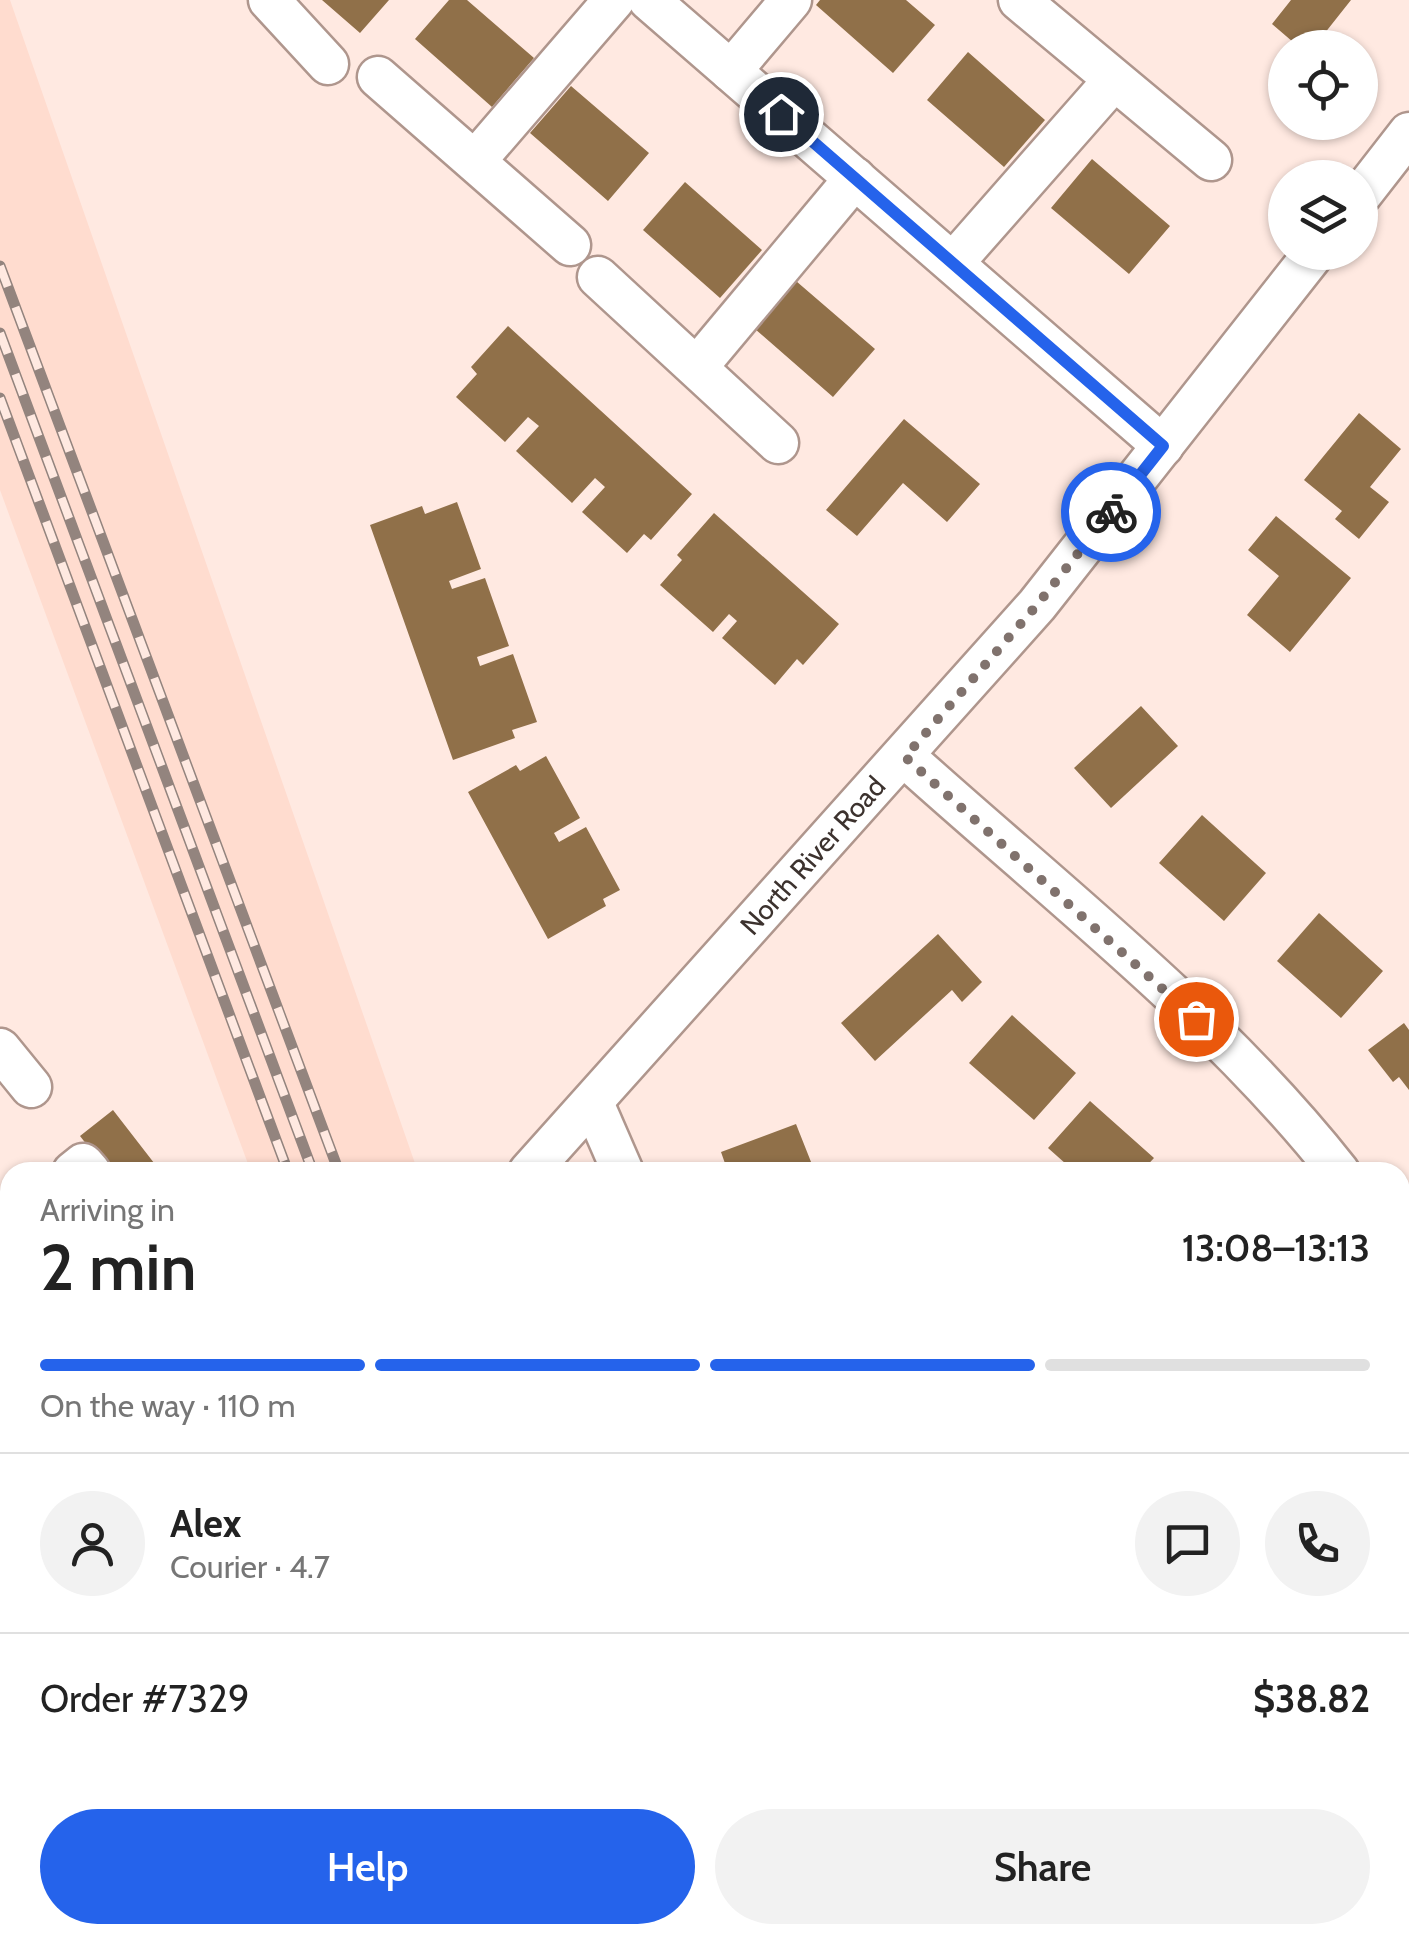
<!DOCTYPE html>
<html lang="en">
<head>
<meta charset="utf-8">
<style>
	body { margin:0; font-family:Cabin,sans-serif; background:#f2f2f2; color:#222; height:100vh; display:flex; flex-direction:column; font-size:38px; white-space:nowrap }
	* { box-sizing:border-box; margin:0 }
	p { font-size:32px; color:#767676 }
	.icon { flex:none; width:55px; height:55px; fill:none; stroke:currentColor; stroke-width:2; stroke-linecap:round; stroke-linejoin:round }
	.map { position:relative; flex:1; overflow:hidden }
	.sheet { position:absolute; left:0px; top:1162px; width:1410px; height:782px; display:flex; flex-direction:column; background:#fff; border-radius:30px 30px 0 0; box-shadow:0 2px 8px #0004 }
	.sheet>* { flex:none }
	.tools { position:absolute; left:1268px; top:30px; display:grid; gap:20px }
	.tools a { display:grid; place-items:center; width:110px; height:110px; border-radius:50%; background:#fff; box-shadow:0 2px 8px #0004; font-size:50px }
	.pin { position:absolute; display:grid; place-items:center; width:85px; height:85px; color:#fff; margin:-42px; border:5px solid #fff; border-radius:50%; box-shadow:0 2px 10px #0007 }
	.courier { position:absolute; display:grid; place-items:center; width:100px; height:100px; margin:-50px; border:8px solid #2563eb; border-radius:50%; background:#fff; color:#222; box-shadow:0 2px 12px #0007 }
	.head em { font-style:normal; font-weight:600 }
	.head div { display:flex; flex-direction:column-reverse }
	.head { display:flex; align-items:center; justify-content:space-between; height:170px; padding:0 40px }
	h1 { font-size:65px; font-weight:600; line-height:75px }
	.bar { display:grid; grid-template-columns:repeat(4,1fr); gap:15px 10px; align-content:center; height:120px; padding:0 40px }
	.bar i { height:12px; border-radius:8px; background:#e0e0e0 }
	.bar .current { background:#2563eb }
	.bar p { grid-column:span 4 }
	.line { display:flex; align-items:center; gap:25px; padding:0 40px; border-top:2px solid #e0e0e0 }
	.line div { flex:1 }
	.round { display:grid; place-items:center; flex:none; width:105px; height:105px; border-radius:52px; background:#f2f2f2 }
	.action { display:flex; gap:20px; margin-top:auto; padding:20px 40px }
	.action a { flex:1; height:115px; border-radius:60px; background:#2563eb; color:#fff; font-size:40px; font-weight:600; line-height:115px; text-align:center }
	.action a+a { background:#f2f2f2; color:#222 }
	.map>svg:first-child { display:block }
	.built { fill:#ffdccf }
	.building { fill:#907049 }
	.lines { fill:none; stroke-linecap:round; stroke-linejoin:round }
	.minor-casing { stroke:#af968d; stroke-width:45 }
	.minor { stroke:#fff; stroke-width:40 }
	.rail-casing { stroke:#93847e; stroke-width:11 }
	.rail { stroke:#ffe9e1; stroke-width:8; stroke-dasharray:22; stroke-linecap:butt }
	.done { stroke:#80726d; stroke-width:10; stroke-dasharray:0 18 }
	.route { stroke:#2563eb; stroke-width:12 }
	.labels { text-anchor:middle; stroke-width:10; stroke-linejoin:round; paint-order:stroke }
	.street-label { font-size:28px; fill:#3c322e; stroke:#ffe9e1 }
</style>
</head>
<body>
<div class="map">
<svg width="1409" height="1944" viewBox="0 0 1409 1944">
	<rect width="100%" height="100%" fill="#ffe9e1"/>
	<path class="built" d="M0 0H10L418 1172H251L0 490Z
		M10 1770V1935H669L673 1944H0V1780Z"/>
	<path class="building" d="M322 0H389L360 33Z
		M449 0H467L534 58 492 107 415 39Z
		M820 0H906L935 25 893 73 816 5Z
		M1291 0H1351L1313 48H1300L1272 24Z
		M968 52 1045 120 1004 167 927 100Z
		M571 86 649 153 608 201 530 133Z
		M1092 159 1170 226 1129 274 1051 208Z
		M685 182 762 250 720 298 643 230Z
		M796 281 875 349 833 397 755 329Z
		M508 326 692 494 651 540 644 534 627 553 582 512 605 487 595 478 572 503 516 451 539 426 528 417 505 442 456 397 477 374 471 367Z
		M1359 413 1401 449 1370 487 1389 502 1359 539 1335 519 1342 511 1304 480Z
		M904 419 980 484 947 522 903 483 857 536 826 510Z
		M457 502 481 569 449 581 452 589 485 578 509 646 477 657 480 666 513 654 537 722 512 730 515 738 453 760 370 525 422 506 425 514Z
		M714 513 839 624 803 665 797 659 775 685 722 638 737 621 729 614 713 632 660 585 682 560 677 555Z
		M1276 516 1351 578 1290 652 1247 615 1279 576 1248 550Z
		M1141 706 1178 746 1111 808 1074 768Z
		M546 756 580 818 554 833 559 842 586 827 620 890 603 899 606 906 548 939 468 792 516 765 520 771Z
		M1202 815 1266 873 1224 921 1159 863Z
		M1319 913 1383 971 1341 1018 1277 961Z
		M938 934 982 982 962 1002 952 990 875 1061 841 1023Z
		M1012 1015 1076 1073 1034 1120 969 1063Z
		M1404 1023 1409 1030V1090L1399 1077 1393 1082 1368 1050Z
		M1090 1101 1154 1158 1141 1172H1075L1048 1148Z
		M113 1110 161 1172H108L80 1136Z
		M796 1124 815 1172H728L721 1152Z
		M0 1290 10 1292V1394L0 1392Z
		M1409 1617V1712L1400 1716V1620Z
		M32 1935H171L174 1944H36Z
		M829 1935H916L920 1944H833Z
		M1196 1935H1225L1228 1944H1175Z"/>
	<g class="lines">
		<defs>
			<g id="minor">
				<path d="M269 0 328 64"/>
				<path d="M649 0 1163 446"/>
				<path d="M1019 0 1211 160"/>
				<path d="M731 71 791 0"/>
				<path d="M378 77 570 245"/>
				<path d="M475 161 614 0"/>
				<path d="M1360 196 1409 133"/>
				<path d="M953 263 1114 80"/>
				<path d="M598 277 778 443"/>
				<path d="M697 367 855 178"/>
				<path d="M905 757C1051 889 1217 1017 1339 1172"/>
				<path d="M0 1049 31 1087"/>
				<path d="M593 1103 623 1172"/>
				<path d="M73 1172 83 1164 90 1172"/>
				<path id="s1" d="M529 1172 1037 605 1315 252"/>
				<path d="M0 1233 10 1225"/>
				<path d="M1400 1278 1409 1295"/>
				<path d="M0 1581 10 1593"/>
				<path d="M0 1728 10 1718"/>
				<path d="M273 1935 276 1944"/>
				<path d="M415 1935 418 1944"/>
				<path d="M1032 1935 1036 1944"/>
			</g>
		</defs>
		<use href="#minor" class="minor-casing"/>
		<use href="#minor" class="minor"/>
		<defs>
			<path id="rail" d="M0 266 339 1172
				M0 333 313 1172
				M0 398 288 1172
				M566 1935 570 1944
				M592 1935 595 1944
				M619 1935 622 1944"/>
		</defs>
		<use href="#rail" class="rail-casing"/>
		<use href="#rail" class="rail"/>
	</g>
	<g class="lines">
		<path class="done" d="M1111 512 1037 605 905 757 1196 1019"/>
		<path class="route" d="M781 114 1163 446 1111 512"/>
	</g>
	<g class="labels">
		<g class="street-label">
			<text dy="10" stroke="none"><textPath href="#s1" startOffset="425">North River Road</textPath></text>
		</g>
	</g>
</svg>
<div class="tools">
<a><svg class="icon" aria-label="locate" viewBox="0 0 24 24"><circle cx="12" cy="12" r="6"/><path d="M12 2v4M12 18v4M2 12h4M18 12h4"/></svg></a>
<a><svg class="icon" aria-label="layers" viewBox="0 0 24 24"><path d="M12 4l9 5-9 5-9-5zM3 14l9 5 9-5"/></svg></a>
</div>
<div class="pin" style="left:1196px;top:1019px;background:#ea580c"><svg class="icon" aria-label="bag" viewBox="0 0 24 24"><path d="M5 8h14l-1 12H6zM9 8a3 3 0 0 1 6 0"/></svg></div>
<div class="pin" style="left:781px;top:114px;background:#1f2937"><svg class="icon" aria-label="home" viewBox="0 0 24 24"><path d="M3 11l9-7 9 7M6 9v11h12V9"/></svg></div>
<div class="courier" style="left:1111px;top:512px"><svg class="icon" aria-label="bike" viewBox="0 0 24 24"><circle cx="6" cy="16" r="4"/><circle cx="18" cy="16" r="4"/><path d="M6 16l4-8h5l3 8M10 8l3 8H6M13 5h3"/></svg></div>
<section class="sheet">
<div class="head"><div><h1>2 min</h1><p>Arriving in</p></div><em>13:08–13:13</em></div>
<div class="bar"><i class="current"></i><i class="current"></i><i class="current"></i><i></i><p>On the way · 110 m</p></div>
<div class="line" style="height:180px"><a class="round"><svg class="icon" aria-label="person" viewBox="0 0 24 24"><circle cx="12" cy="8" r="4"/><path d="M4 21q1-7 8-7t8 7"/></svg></a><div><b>Alex</b><p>Courier · 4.7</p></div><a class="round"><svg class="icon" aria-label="chat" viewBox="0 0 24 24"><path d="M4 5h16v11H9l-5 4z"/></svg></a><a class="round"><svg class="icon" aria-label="phone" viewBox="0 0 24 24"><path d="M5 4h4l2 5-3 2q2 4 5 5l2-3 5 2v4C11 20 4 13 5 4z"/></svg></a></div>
<div class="line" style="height:130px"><div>Order #7329</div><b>$38.82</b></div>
<div class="action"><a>Help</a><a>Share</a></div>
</section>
</div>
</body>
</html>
